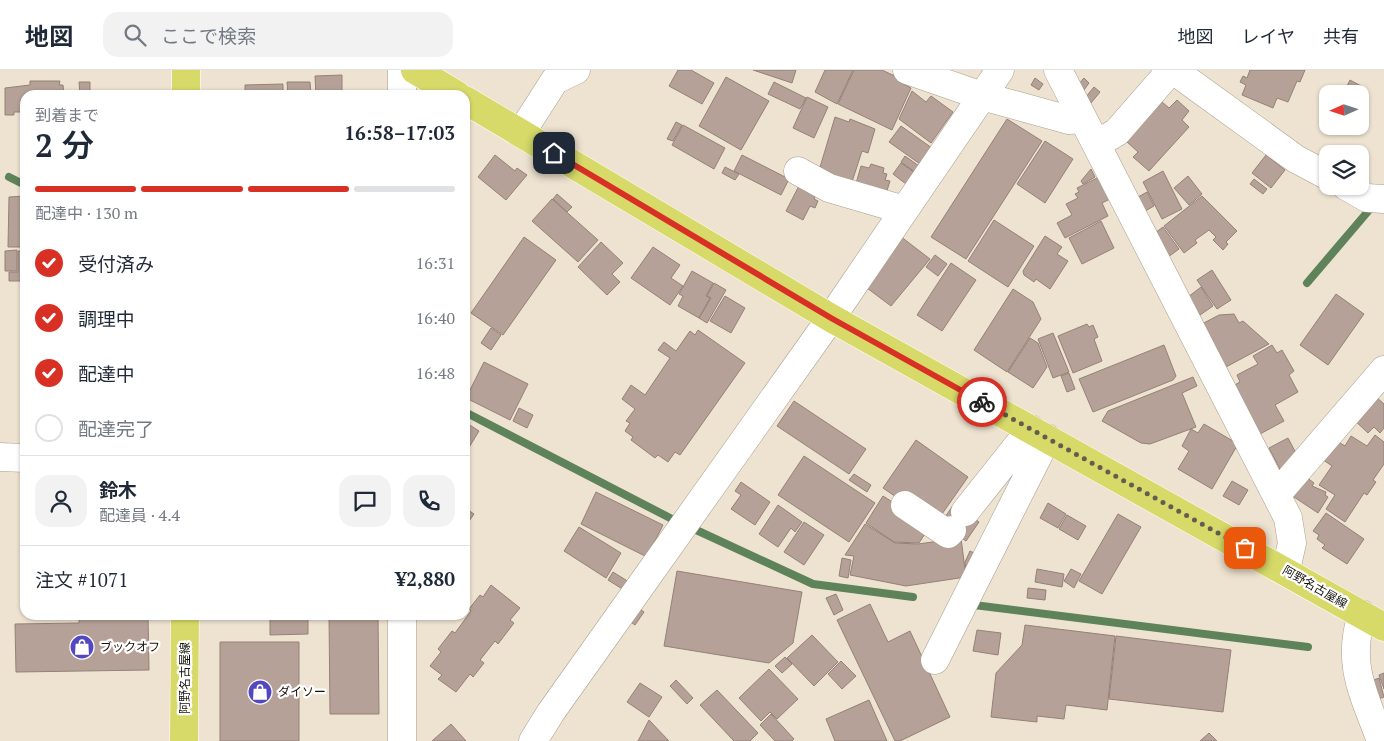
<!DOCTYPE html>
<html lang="ja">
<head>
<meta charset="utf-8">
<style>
	body { margin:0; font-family:"PT Serif","Noto Sans JP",serif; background:#f2f2f3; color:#1f2937; height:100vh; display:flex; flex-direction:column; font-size:19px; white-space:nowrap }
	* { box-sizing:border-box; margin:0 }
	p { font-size:16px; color:#747a83 }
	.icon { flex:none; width:28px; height:28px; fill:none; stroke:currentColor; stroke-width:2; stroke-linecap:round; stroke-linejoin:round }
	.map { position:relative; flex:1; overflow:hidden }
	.details { position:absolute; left:20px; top:20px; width:450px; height:530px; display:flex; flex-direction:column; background:#fff; border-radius:15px; box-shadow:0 1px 4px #0004 }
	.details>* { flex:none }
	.needle { width:32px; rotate:267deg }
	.controls { position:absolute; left:1319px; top:15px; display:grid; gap:10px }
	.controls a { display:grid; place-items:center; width:50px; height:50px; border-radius:10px; background:#fff; box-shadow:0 1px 4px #0004; font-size:25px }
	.pin { position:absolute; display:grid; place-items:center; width:42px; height:42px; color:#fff; margin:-21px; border-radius:10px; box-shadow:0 2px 8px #0006 }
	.courier { position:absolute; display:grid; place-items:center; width:50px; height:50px; margin:-25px; border:4px solid #d93025; border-radius:50%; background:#fff; color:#222; box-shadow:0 1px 6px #0007 }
	.head em { font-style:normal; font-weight:600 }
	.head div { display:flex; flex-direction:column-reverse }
	.head { display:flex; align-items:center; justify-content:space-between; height:85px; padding:0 15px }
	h1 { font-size:32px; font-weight:600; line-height:38px }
	.bar { display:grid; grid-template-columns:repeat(4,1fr); gap:8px 5px; align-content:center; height:60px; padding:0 15px }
	.bar i { height:6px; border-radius:4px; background:#e0e1e3 }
	.bar .selected { background:#d93025 }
	.bar p { grid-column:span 4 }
	.line { display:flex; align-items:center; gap:12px; padding:0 15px; border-top:1px solid #e0e1e3 }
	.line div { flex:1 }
	.round { display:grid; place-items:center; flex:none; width:52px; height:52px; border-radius:15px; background:#f2f2f3 }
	ol { padding:0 15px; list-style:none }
	li { display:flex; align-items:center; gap:15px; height:55px }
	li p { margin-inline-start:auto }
	li .icon { padding:5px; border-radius:50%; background:#d93025; color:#fff; stroke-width:4 }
	li:last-child { color:#747a83 }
	li i { width:28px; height:28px; border:2px solid #e0e1e3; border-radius:50% }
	header { display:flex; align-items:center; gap:30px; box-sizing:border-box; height:70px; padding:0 25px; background:#fff; border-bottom:1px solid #e0e1e3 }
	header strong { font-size:24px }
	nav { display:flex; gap:28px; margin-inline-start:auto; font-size:18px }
	.search { width:350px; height:45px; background:#f2f2f3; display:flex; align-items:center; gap:12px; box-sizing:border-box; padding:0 18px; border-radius:15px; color:#747a83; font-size:19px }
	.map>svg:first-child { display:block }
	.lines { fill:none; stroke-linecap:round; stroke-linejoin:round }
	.stream { stroke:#5e835a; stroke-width:8 }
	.building { fill:#b5a197; stroke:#948177 }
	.minor-casing { stroke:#a99e8c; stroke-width:29 }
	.major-casing { stroke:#fff; stroke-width:29 }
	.minor { stroke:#fff; stroke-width:28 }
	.major { stroke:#d7da68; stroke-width:28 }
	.done { stroke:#625c51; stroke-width:5; stroke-dasharray:0 9 }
	.route { stroke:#d93025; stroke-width:6 }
	.labels { text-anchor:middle; stroke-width:4.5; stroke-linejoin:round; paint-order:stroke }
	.street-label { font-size:12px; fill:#16130c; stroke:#fff }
	.poi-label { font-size:12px; fill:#16130c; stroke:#fff; text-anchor:start }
</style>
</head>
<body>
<header>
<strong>地図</strong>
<div class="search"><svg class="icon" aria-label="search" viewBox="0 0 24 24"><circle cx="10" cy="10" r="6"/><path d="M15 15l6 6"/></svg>ここで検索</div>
<nav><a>地図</a><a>レイヤ</a><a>共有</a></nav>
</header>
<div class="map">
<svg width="1384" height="671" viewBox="0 0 1384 671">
	<rect width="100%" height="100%" fill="#eee3d0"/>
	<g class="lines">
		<path class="stream" d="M9 107 25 115
			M1307 213 1370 139H1376
			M465 342 672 449
			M694 459 813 514 913 527
			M974 535 1308 577"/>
	</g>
	<path class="building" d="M678 0H691L714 13 702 34 669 16Z
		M753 0H796L792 13Z
		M825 0H853L837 34 815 22Z
		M854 0H882L899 8 898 11 911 18 892 60 838 34Z
		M1250 0H1249H1305L1300 12 1297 11 1288 32 1277 28 1273 38 1242 25 1246 15 1240 12 1243 6 1247 8Z
		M342 5V25H316L315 6Z
		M726 7 769 31 741 80 699 56Z
		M1035 8 1043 14 1039 20 1031 15Z
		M1084 8 1089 13 1084 20 1078 15Z
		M1350 10 1363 17 1360 24H1343Z
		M30 11H60L59 15H63L64 25H25V42H14V45H5V18L30 15Z
		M79 12H90V24L115 25H80Z
		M287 12H310L311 25H288Z
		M774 12 806 28 800 39 768 24Z
		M283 14V25H245V15Z
		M1094 17 1100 22 1091 33 1085 28Z
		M912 21 926 32 931 26 953 42 931 73 899 49Z
		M807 27 828 37 814 68 793 58Z
		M1177 30 1189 41 1182 50 1189 57 1149 101 1133 87 1138 82 1126 71 1162 32 1169 38Z
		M835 47 849 52 850 49 875 59 868 83 862 81 851 115 818 104Z
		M1007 49 1042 71 966 189 931 167Z
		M676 52 682 55 673 71 667 69Z
		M683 55 725 78 714 99 672 75Z
		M901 56 932 78 920 94 889 72Z
		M1045 71 1073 89 1045 133 1017 114Z
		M495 85 515 101 517 98 527 105 506 130 478 107Z
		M742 85 789 109 781 125 734 101Z
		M1266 85 1285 100 1271 118 1252 103Z
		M905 86 919 96 915 102 901 92Z
		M901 93 914 102 906 114 893 104Z
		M871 94 884 98 883 103 887 104 885 110 890 111 885 127 855 117 861 96 869 98Z
		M725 97 739 104 735 110 722 103Z
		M1091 99 1095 107 1083 114 1081 111Z
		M1163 101 1182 139 1162 149 1143 112Z
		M1188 106 1202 124 1189 135 1174 118Z
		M1099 107 1110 129 1102 133 1108 146 1065 168 1057 153 1072 145 1066 134 1078 128 1075 124 1079 122 1077 118Z
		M1254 109 1267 119 1263 124 1250 114Z
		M801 112 818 121 814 129 818 131 815 138 810 136 803 150 786 141Z
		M1147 122 1154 136 1145 141 1138 127Z
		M557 124 572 137 567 142 553 129Z
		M25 126V177H8L9 127Z
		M1202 126 1237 161 1226 172 1228 174 1223 180 1213 170 1216 167 1209 160 1195 170 1197 173 1184 183 1164 156Z
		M552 129 598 170 578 192 532 151Z
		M994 150 1034 176 1008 217 968 191Z
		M1101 151 1114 178 1082 194 1069 168Z
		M1163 157 1179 179 1168 187 1155 163Z
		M900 166 930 189 891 236 863 215Z
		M1045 166 1062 177 1057 184 1068 191 1050 219 1036 209 1034 212 1024 205 1023 201Z
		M524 167 556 190 503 265 471 243Z
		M601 172 623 193 612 204 620 212 607 225 578 197Z
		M653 177 680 195 671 208 683 216 670 235 631 208Z
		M17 180V201H5V181Z
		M18 181H25V211H9V202H18Z
		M935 185 947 194 938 206 926 197Z
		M951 193 976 210 942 261 917 245Z
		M1212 200 1231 230 1217 239 1197 210Z
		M692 201 713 213 706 226 710 228 699 248 678 236 683 226 679 224Z
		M714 213 726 220 707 253 699 248 711 228 707 226Z
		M1201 217 1213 236 1200 245 1188 227Z
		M1013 219 1033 232 1041 249 1007 302 974 280Z
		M1336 224 1364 244 1328 295 1300 275Z
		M725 226 745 238 731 263 710 251Z
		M1234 244 1239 253 1243 251 1269 274 1224 298 1202 254 1219 245Z
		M1087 254 1089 257 1093 255 1098 267 1094 269 1102 291 1073 303 1058 266Z
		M491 258 501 265 491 280 481 273Z
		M698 260 745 293 680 385 675 382 668 392 658 385 655 388 631 370 633 367 625 361 630 353 626 351 635 339 622 329 631 315 645 325 670 288 658 280 664 272 676 281 690 261 695 265Z
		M1053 263 1069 302 1053 308 1038 269Z
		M1030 268 1038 273 1047 297 1033 318 1008 302Z
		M1164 275 1176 306 1173 310 1093 342 1079 309Z
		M1272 275 1277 283 1282 280 1294 301 1289 305 1298 322 1275 335 1284 351 1260 364 1233 316 1240 312 1237 305 1258 294 1253 286Z
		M484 292 528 314 510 350 466 328Z
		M1069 303 1075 319 1067 322 1061 306Z
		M1193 307 1197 316 1182 323 1196 357 1150 374 1141 373 1102 351 1108 341Z
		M1374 325 1384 334V358L1380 363 1374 357 1368 363 1352 348Z
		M794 331 866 379 849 404 777 356Z
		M519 338 533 345 527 358 513 351Z
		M465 352 479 361 465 384Z
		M1204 354 1238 374 1212 419 1178 399 1189 381 1182 376 1191 359 1198 363Z
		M1375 365 1384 372V394L1373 410 1376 412 1367 425 1364 423 1345 452 1326 439 1335 425 1319 415 1332 396 1319 387 1332 368 1345 376 1351 366 1367 376Z
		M1288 368 1298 387 1282 403 1269 378Z
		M916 370 968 407 942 444 909 421 902 431 883 418Z
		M804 386 875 433 849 472 778 425Z
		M854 404 871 415 867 422 849 410Z
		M1306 407 1314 413 1312 416 1326 422 1325 425 1328 427 1318 443 1291 425Z
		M1232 411 1248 420 1239 435 1223 426Z
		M741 412 770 432 755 455 731 439 741 425 735 421Z
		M596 422 663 455 647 487 581 454Z
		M883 426 930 456 919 473 894 472 866 453Z
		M1048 433 1066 444 1058 458 1040 448Z
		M954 434 979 452 966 471 941 453Z
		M778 435 802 452 795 462 791 458 778 477 759 464Z
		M465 438 474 444 465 457Z
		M1326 443 1364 469 1347 494 1322 478 1325 475 1317 469 1319 465 1313 461Z
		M1118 444 1141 457 1102 524 1079 511Z
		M1067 445 1086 456 1078 470 1059 459Z
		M804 452 824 465 804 495 784 482Z
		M865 454 895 473 918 474 961 468 966 507 906 516 850 505 854 486 845 485Z
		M579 457 621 483 606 508 564 481Z
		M970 481 978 485 967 505 965 492Z
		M842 488 851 490 848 508 839 506Z
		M1037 499 1064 504 1062 517 1035 512Z
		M1071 499 1081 504 1074 518 1064 511Z
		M677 501 802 522 793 573 769 593 664 576Z
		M613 502 629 512 624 520 608 510Z
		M491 515 520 538 510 550 514 553 498 574 495 571 480 590 484 593 473 607 470 604 456 622 438 609 442 605 430 596 441 582 438 579 452 561 455 563 471 541 469 539 480 525 483 527Z
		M1028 518 1046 520 1045 530 1027 528Z
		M836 524 843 540 834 545 826 528Z
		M870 534 888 572 910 561 950 647 900 671H895L837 550Z
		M637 537 644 542 635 555 628 550Z
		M79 545H148L149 600 16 602 15 554 79 553Z
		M270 545H308V564L270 565Z
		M329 545H378L379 644H330Z
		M1025 555 1115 566 1107 640 1066 635 1064 649 1037 646V652L991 647 996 603 1022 575Z
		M977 560 1001 563 998 585 973 581Z
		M812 565 838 592 814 616 787 588Z
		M1116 566 1231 580 1223 642 1109 629Z
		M220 572H299V671H220Z
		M785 587 792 594 782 603 775 596Z
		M841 591 856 606 842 619 828 604Z
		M769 599 798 629 777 649 770 642 761 651 739 628Z
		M1384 603V619L1379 605Z
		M1379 608 1384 627 1378 629 1371 611Z
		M676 610 693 628 687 634 670 616Z
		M640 613 662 627 649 647 627 632Z
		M717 620 758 663 750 671H734L700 635Z
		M869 630 887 671H835L826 649Z
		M771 644 794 669 792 671H775L760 655Z
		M649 650 669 671H638Z
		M451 654 466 671H432Z
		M1209 663 1217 671H1200Z"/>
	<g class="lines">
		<defs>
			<path id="minor" d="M402 0V25
				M907 0 982 26 1069 50 1083 49
				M1058 0 1288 448 1292 473 1286 500
				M1173 0 1296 89 1328 106
				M521 63 555 10 576 0
				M1097 74 1117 62 1171 0
				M798 101 829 118 904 140
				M1346 116 1367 128 1384 129
				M0 387 25 388
				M1277 424 1384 300
				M905 435 948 464 952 460
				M965 442 1031 359
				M1362 544C1346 595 1364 624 1381 671
				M935 590 1047 368
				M402 671V545
				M533 671 551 642 831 248 1000 0"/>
			<path id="major" d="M186 0V25
				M415 0 457 25
				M465 30 831 248 1384 557
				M184 671 185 545"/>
		</defs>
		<use href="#minor" class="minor-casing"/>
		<use href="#major" class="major-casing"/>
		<use href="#minor" class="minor"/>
		<use href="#major" class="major"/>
	</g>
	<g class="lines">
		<path class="done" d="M982 332 1245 478"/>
		<path class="route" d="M554 83 831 248 982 332"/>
	</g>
	<defs>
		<symbol id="shop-disc" viewBox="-11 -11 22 22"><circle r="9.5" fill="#5448c0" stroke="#fff"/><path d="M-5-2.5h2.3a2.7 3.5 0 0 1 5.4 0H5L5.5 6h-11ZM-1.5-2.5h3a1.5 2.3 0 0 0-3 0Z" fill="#fff"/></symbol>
	</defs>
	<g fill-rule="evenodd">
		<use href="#shop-disc" x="68" y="563" width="28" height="28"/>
		<use href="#shop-disc" x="246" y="608" width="28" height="28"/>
	</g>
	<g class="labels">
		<g class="street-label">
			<text transform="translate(1315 517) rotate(30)" y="4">阿野名古屋線</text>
			<text transform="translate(185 608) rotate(-90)" y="4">阿野名古屋線</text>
		</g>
		<g class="poi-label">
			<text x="100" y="581">ブックオフ</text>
			<text x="278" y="626">ダイソー</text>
		</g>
	</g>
</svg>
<div class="controls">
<a><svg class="needle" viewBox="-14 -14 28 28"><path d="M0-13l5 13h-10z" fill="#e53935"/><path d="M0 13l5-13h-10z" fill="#747a83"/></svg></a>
<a><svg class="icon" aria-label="layers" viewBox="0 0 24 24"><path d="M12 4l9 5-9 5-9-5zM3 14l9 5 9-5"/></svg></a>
</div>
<div class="pin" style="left:1245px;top:478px;background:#ea580c"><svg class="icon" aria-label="bag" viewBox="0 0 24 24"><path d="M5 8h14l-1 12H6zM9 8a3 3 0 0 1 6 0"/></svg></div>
<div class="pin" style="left:554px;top:83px;background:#1f2937"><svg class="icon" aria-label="home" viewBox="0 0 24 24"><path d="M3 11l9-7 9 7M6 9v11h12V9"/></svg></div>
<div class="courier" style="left:982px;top:332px"><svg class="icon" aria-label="bike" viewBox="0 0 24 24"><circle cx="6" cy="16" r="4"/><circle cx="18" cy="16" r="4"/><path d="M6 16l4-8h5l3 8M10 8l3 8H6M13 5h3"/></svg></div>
<section class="details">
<div class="head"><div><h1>2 分</h1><p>到着まで</p></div><em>16:58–17:03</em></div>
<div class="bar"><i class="selected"></i><i class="selected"></i><i class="selected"></i><i></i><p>配達中 · 130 m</p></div>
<ol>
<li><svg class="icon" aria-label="check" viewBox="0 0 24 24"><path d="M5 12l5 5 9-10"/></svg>受付済み<p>16:31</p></li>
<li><svg class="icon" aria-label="check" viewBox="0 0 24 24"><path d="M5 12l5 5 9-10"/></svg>調理中<p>16:40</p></li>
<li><svg class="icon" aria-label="check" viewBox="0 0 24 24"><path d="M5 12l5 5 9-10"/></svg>配達中<p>16:48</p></li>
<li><i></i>配達完了</li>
</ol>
<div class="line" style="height:90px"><a class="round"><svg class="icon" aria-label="person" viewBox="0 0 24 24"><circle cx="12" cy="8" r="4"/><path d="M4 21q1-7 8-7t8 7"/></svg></a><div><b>鈴木</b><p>配達員 · 4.4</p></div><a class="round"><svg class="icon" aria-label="chat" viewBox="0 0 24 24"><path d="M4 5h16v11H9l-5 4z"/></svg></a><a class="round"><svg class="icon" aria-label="phone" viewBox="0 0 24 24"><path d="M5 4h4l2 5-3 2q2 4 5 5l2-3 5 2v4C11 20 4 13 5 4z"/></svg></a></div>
<div class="line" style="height:65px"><div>注文 #1071</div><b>¥2,880</b></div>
</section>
</div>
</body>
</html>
